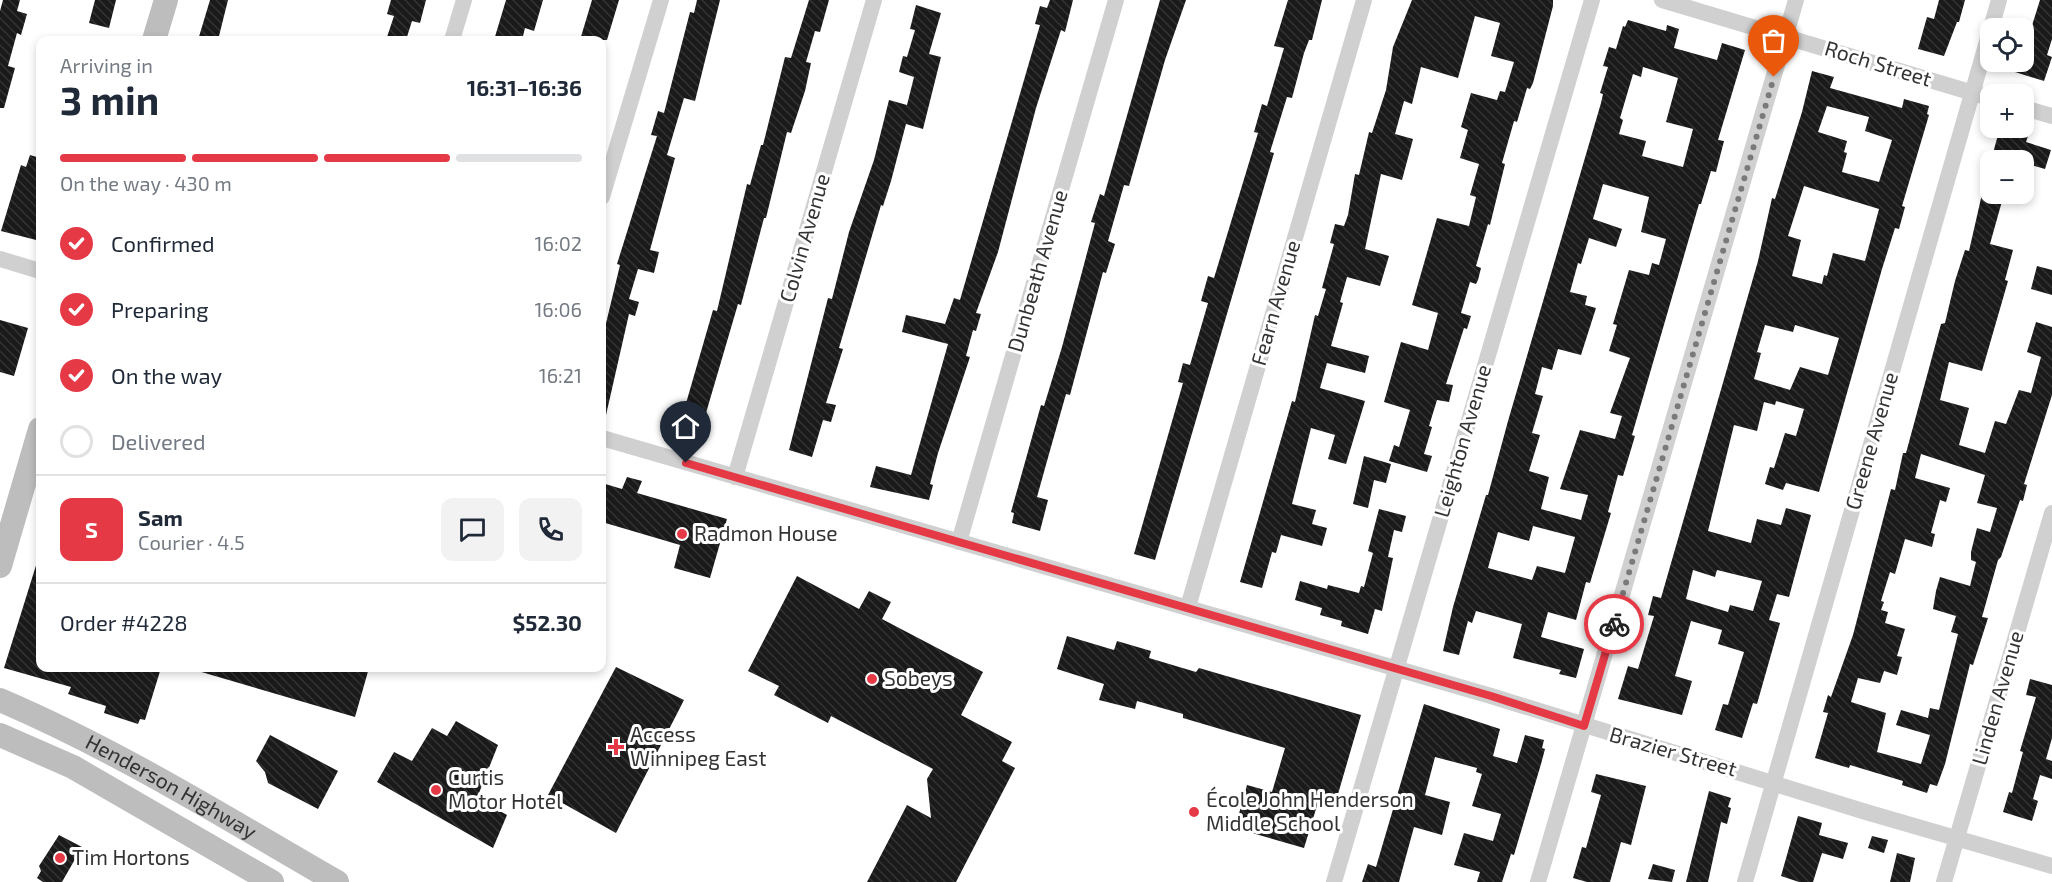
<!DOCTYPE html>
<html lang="en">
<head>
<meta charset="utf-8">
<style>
	body { margin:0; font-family:"Exo 2",sans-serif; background:#f2f2f3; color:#1f2937; height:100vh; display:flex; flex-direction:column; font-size:22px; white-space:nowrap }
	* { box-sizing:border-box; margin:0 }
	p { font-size:20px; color:#747a83 }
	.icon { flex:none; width:33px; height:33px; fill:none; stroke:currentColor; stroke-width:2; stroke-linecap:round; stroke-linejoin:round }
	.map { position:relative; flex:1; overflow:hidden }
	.side { position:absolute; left:36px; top:36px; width:570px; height:636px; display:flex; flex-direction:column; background:#fff; border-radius:12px; box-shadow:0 3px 9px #0003 }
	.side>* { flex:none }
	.controls { position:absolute; left:1980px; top:18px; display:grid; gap:12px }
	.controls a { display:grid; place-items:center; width:54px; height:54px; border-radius:12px; background:#fff; box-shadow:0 3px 9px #0003; font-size:30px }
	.pin { position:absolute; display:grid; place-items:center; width:51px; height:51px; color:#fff; margin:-62px -26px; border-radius:50% 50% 50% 0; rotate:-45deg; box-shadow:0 0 6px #0007 }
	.pin .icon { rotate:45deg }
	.courier { position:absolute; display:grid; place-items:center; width:60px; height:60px; margin:-30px; border:4px solid #e63946; border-radius:50%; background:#fff; color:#222; box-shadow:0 2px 8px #0007 }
	.headline em { font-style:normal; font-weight:700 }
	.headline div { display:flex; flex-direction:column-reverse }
	.headline { display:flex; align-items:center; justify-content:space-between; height:102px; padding:0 24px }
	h1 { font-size:39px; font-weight:700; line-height:45px }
	.bar { display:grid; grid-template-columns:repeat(4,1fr); gap:9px 6px; align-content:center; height:72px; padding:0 24px }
	.bar i { height:8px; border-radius:4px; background:#e0e1e3 }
	.bar .current { background:#e63946 }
	.bar p { grid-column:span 4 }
	.line { display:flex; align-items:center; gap:15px; padding:0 24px; border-top:2px solid #e0e1e3 }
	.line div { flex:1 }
	.round { display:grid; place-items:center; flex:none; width:63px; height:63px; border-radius:12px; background:#f2f2f3 }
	ol { padding:0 24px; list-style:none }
	li { display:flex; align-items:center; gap:18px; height:66px }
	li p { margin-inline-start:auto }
	li .icon { padding:6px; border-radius:50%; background:#e63946; color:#fff; stroke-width:4 }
	li:last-child { color:#747a83 }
	li i { width:33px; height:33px; border:3px solid #e0e1e3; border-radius:50% }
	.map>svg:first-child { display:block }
	.building { fill:url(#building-back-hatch); fill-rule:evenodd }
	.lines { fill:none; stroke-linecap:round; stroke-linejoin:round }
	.street { stroke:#d0d0d0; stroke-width:16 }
	.secondary { stroke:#bdbdbd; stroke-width:24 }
	.done { stroke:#7a7a7a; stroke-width:6; stroke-dasharray:0 10.8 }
	.route { stroke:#e63946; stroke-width:8 }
	.poi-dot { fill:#e63946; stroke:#fff; stroke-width:2 }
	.labels { text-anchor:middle; stroke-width:6; stroke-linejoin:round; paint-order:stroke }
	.street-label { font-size:21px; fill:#333; stroke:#fff }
	.poi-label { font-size:21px; fill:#333; stroke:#fff; text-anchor:start }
</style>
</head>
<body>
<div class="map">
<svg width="2052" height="882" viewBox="0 0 2052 882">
	<defs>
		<pattern id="building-back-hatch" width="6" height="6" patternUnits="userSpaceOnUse" patternTransform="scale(1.5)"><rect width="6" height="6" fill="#1a1a1a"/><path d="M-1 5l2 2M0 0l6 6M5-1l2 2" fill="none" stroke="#333"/></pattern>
	</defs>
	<rect width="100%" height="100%" fill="#fff"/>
	<path class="building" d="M3 0H20L17 11 27 14 21 35 17 33 8 66 15 68 4 108H0V11Z
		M95 0H116L109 28 89 23Z
		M210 0H228L218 40H198Z
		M391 0H426L420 23 412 21 406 40H386L394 16 387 14Z
		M506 0H543L534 31 525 28 522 40H494Z
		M592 0H619L607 40H580Z
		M697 0H720L695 101 684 98 667 155 675 158 650 250 659 252 654 273 638 269 629 299 639 302 635 316 629 314 606 415H602V340L620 265 617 264 657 136 651 135 658 111 664 113 690 12 694 13Z
		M809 0H829L820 32 815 31 806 62 811 63 805 91 791 133 787 132 766 218H764L741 305 738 304 701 430 680 424 713 310 717 311 747 184 750 185 761 145H763L785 57 791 58Z
		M1050 0H1073L1065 32 1061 30 1036 108 998 252 976 313 981 314 976 331 973 330 966 356 970 357 938 453 930 484 933 485 929 500 870 487 876 466 911 475 948 344 902 332 906 315 945 324 954 298 960 300 1040 25 1035 24 1040 6 1047 8Z
		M1160 0H1186L1165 60 1129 186 1124 185 1108 241 1115 244 1106 273 1103 272 1070 395 1066 394 1049 454 1037 497 1048 500 1040 531 1012 523 1014 513 1011 512 1041 405 1044 406 1062 347 1095 223 1091 222 1100 194 1104 196Z
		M1288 0H1322L1312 40H1309L1304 53 1292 98 1287 97 1270 152 1274 153 1155 560 1134 554 1183 383 1178 382 1183 363 1190 365 1208 303 1201 301 1208 276 1214 278 1258 133 1254 132 1262 104 1267 106 1284 48 1274 46Z
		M1412 0H1553V6L1533 83 1530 89 1527 88 1517 122 1514 121 1502 163 1505 164 1490 225 1488 224 1476 266 1481 268 1478 280 1476 284 1470 282 1461 313 1471 316 1467 329 1464 328 1446 384 1453 385 1449 402 1437 400 1429 426 1432 427 1424 454 1432 456 1427 472 1389 461 1394 445 1399 447 1410 410 1384 402 1401 342 1428 350 1438 313 1412 305 1437 218 1469 226 1476 197 1470 195 1479 164 1460 158 1468 130 1461 127 1471 93 1497 100 1500 91 1505 92 1514 62 1491 56 1500 23 1475 16 1458 78 1421 67 1412 104 1404 101 1395 134 1413 139 1402 180 1381 174 1365 249 1389 256 1380 286 1347 277 1340 302 1343 303 1331 346 1369 356 1365 373 1327 363 1320 388 1365 401 1346 464 1328 459 1335 435 1311 428 1292 504 1316 510 1312 524 1327 528 1322 546 1281 535 1276 553 1272 552 1262 588 1240 582 1292 401 1295 402 1315 315 1318 316 1326 289 1322 288 1334 244 1330 243 1335 224 1344 226 1348 215 1355 174 1359 175 1369 132 1372 133 1386 90 1393 47Z
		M1939 0H1965L1959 22H1957L1944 56 1918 49 1927 17 1934 19Z
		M2040 0H2052V39L2047 55 2052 57 2044 81 2015 72 2019 62H2024V51Z
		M916 5 941 13 929 54 941 57 923 129 906 124 891 181 883 206 881 205 839 348 843 349 826 403 836 405 831 422 823 420 812 457 789 450 828 298 832 299 849 232 874 160 889 100 907 105 914 77 899 72 903 56 907 57 915 30 910 29Z
		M1628 20 1666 31 1667 25 1679 29 1674 48 1717 60 1722 43 1745 50 1718 140 1724 141 1716 172 1711 171 1701 204H1699L1632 435 1635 436 1623 476 1618 475 1608 512 1611 513 1590 583 1586 582 1576 620 1548 612 1541 637 1584 649 1576 678 1559 674 1561 670 1513 658 1522 624 1476 611 1472 623 1468 621 1459 655 1443 651 1453 607 1486 495H1488L1508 421 1601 103 1603 94 1600 93 1608 67 1603 66 1609 47 1616 49 1623 26 1625 27ZM1643 67 1678 78 1666 122 1693 129 1683 167 1642 156 1646 141 1619 134 1623 120 1620 118 1633 74 1641 77ZM1603 184 1649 197 1641 232 1666 239 1659 265 1652 263 1649 275 1629 270 1613 324 1617 325 1609 351 1630 358 1610 413 1622 416 1615 439 1580 430 1560 489 1588 495 1581 520 1541 509 1549 477 1529 471 1540 435 1532 433 1543 396 1535 394 1542 367 1552 370 1558 349 1581 355 1596 308 1585 305 1587 296 1570 292 1578 263 1581 264 1589 238 1616 247 1622 229 1593 219ZM1533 526 1575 537 1565 573 1537 566 1532 580 1488 568 1498 532 1529 541Z
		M1812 71 1834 77 1830 88 1902 108 1904 99 1929 106 1927 114 1929 115 1902 206 1905 207 1899 229 1895 228 1882 269 1819 492 1786 483 1783 490 1765 484 1770 467 1774 468 1785 433 1796 436 1804 409 1776 401 1775 405 1764 402 1757 431 1734 425 1708 531 1751 543 1757 519 1781 525 1786 508 1811 515 1789 597 1777 594 1769 620 1780 623 1757 704 1753 703 1742 738 1715 730 1723 704 1728 705 1744 652 1718 644 1722 630 1691 621 1675 676 1692 681 1682 715 1618 699 1628 666 1638 669 1654 616 1648 615 1653 596 1661 598 1758 261 1772 198 1775 199 1802 112ZM1827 106 1869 117 1865 131 1892 140 1879 182 1842 172 1847 153 1844 152 1847 141 1818 132ZM1804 186 1879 209 1865 261 1833 253 1827 276 1824 275 1822 284 1792 276 1801 240 1788 236ZM1765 325 1793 332 1795 325 1839 338 1828 375 1800 367 1790 390 1754 379 1761 353 1757 352ZM1693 570 1715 577 1717 570 1762 581 1753 611 1730 605 1728 612 1686 599Z
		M2000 128H2012L2029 133 2026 142 2051 150 2045 169 2024 163V160H1991Z
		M30 155 40 158V241L1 231 21 165 26 167Z
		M1982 194H2004L1990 244 2013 250 2005 280 2008 281 1982 371 1949 362 1940 400 1969 408 1959 445 1985 453 1995 421 2006 424 2019 390 2031 393 2041 357 2027 352 2036 322 2052 327V395L2024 484 2027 485 2023 501 2020 500 2001 557 1998 560 1982 617 1988 618 1973 665 1970 664 1945 764 1937 786 1930 784 1927 793 1902 785 1903 781 1850 765 1849 768 1815 758 1828 713 1823 712 1828 695 1831 697 1853 635 1891 489 1895 490 1903 453H1906L1941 324 1945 323 1955 281 1965 250 1969 251ZM1921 454 1985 475 1977 503 1997 508 1990 532 1977 528 1971 552V560L1976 562 1970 586 1940 577 1936 591 1933 609 1956 616 1951 632 1958 634 1939 710 1930 708 1928 718 1901 710 1896 725 1930 735 1921 764 1877 752 1886 713 1851 702 1858 678 1880 683 1884 671 1897 675 1902 657 1897 656 1905 629 1885 623 1888 612 1881 610 1884 602 1881 601 1890 572 1895 574 1905 539 1932 547 1935 534 1931 533 1940 500 1946 502 1950 488 1915 478Z
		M2037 266 2052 270V295L2031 289Z
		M0 320 28 328 14 376 0 372Z
		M1364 456 1391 464 1386 483 1374 480 1368 508 1353 504Z
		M627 477 642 481 637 493 727 519 710 578 674 568 680 545 602 522V483L622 489Z
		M1379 509 1406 516 1402 532 1394 530 1388 557 1393 558 1382 611 1375 609 1368 634 1341 626 1342 621 1320 615 1322 608 1295 600 1300 581 1327 589 1328 585 1359 593 1361 586 1364 587 1373 553 1368 551Z
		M38 559 40 560V668H161L145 720 140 719 138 724 104 713 106 706 68 694 71 687 4 668Z
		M797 576 859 609 869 591 891 602 882 619 983 672 961 715 1012 742 1002 761 1015 768 956 882H867L907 805 931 818 927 779 933 769 831 716 828 723 774 695 779 686 748 671Z
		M1067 636 1114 650 1117 641 1151 651 1149 658 1196 672 1199 668 1361 715 1336 801 1320 796 1304 848 1235 828 1247 785 1272 792 1285 748 1183 718V714L1137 701 1135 709 1099 700 1104 684 1057 669Z
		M616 667 684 700 616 833 548 795Z
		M199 668H369L355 717 198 671Z
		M2030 679 2052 685V738L2046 759 2052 761V779L2040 775 2033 799 2038 801 2032 821 2003 812 2009 792 2012 793 2023 752 2020 751 2036 697 2026 695Z
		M1424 704 1500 729 1493 756 1517 763 1525 735 1544 740 1542 748 1545 749 1541 764 1514 855 1511 854 1502 882H1477L1480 872 1454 865 1464 833 1493 841 1501 814 1472 806 1482 774 1476 772 1477 768 1435 757 1425 795 1450 802 1442 835 1414 827 1399 882H1362L1368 864 1376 867Z
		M456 721 498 745 477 798 507 815 493 848 377 782 394 752 412 761 432 728 447 736Z
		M270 735 338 771 318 809 268 783 265 772 256 761Z
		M1596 774 1646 786 1631 845 1621 842 1610 882H1587L1573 878 1582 847 1586 848 1601 795 1591 792Z
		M1709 791 1731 798 1728 807 1731 808 1727 824 1721 822 1708 882H1686Z
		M1798 816 1822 823 1819 835 1848 843 1843 859 1822 853 1813 882H1799L1781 876Z
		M59 835 82 847 62 882H43L37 878 41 871 39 866Z
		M1872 836 1888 840 1884 853 1868 848Z
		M1897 853 1915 858 1910 882H1890Z
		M1653 864 1675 870 1672 882 1648 879Z"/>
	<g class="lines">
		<path class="street" d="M1662 0 1990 98
			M452 40 464 0
			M2024 108 2052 116
			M602 197 661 0
			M0 259 40 271
			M602 438 1491 696 1866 812 2052 866
			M735 477 874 0
			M959 542 1116 0
			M1188 607 1364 0
			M1334 882 1592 0
			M1538 882 1796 0
			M1745 882 1999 0
			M1944 882 2052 513"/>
		<g class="secondary">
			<path d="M154 40 166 0"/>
			<path d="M0 566 40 429"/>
			<path id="s1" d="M0 700C117 750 226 818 337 882"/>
			<path d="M0 735 73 767 272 882"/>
		</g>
	</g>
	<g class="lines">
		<path class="done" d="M1614 624 1774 77"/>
		<path class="route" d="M686 463 1491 696 1584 726 1614 624"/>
	</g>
	<g class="poi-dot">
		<circle cx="682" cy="534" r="6"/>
		<circle cx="872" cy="679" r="6"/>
		<path d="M613 738h6v6h6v6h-6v6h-6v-6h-6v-6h6z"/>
		<circle cx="436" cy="790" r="6"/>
		<circle cx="1194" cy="812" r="6"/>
		<circle cx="60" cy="858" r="6"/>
	</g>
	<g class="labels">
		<g class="street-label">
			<text transform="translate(1878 64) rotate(17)" y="7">Roch Street</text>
			<text transform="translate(805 238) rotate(-74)" y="7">Colvin Avenue</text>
			<text transform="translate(1038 271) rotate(-74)" y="7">Dunbeath Avenue</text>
			<text transform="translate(1276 303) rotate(-74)" y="7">Fearn Avenue</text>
			<text transform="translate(1463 441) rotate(-74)" y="7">Leighton Avenue</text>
			<text transform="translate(1872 441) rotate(-74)" y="7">Greene Avenue</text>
			<text transform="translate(1998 698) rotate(-74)" y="7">Linden Avenue</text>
			<text transform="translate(1673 752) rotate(16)" y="7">Brazier Street</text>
			<text dy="7" stroke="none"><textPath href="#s1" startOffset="192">Henderson Highway</textPath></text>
		</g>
		<g class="poi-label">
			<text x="694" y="541">Radmon House</text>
			<text x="884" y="686">Sobeys</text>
			<text x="630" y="742">Access<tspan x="630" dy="24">Winnipeg East</tspan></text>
			<text x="448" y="785">Curtis<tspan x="448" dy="24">Motor Hotel</tspan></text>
			<text x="1206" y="807">École John Henderson<tspan x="1206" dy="24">Middle School</tspan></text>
			<text x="72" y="865">Tim Hortons</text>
		</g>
	</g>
</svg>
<div class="controls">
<a><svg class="icon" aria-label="locate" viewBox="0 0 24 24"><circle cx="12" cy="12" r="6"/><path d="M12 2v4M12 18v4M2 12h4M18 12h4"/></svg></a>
<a>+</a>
<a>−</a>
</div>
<div class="pin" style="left:1774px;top:77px;background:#ea580c"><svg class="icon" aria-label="bag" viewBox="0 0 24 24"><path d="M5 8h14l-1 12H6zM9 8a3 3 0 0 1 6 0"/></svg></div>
<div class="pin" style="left:686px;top:463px;background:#1f2937"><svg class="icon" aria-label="home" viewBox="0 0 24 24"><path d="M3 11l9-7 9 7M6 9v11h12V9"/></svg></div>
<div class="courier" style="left:1614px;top:624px"><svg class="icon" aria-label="bike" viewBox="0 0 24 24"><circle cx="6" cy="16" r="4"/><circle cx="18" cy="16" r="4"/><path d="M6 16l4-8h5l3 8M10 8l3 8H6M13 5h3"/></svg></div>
<section class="side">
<div class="headline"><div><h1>3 min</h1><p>Arriving in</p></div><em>16:31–16:36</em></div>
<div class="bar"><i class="current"></i><i class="current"></i><i class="current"></i><i></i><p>On the way · 430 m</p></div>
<ol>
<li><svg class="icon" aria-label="check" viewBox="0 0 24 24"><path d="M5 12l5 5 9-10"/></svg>Confirmed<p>16:02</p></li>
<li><svg class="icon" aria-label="check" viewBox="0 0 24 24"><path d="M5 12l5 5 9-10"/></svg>Preparing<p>16:06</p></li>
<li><svg class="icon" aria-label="check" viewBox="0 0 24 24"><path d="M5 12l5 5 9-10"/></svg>On the way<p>16:21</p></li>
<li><i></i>Delivered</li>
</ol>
<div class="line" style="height:108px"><b class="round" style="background:#e63946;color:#fff">S</b><div><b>Sam</b><p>Courier · 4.5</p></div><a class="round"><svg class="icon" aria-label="chat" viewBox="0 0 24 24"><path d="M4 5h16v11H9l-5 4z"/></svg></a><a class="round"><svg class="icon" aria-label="phone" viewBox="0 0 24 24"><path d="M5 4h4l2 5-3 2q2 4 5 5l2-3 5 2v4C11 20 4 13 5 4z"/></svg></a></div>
<div class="line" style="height:78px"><div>Order #4228</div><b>$52.30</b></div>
</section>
</div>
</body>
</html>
